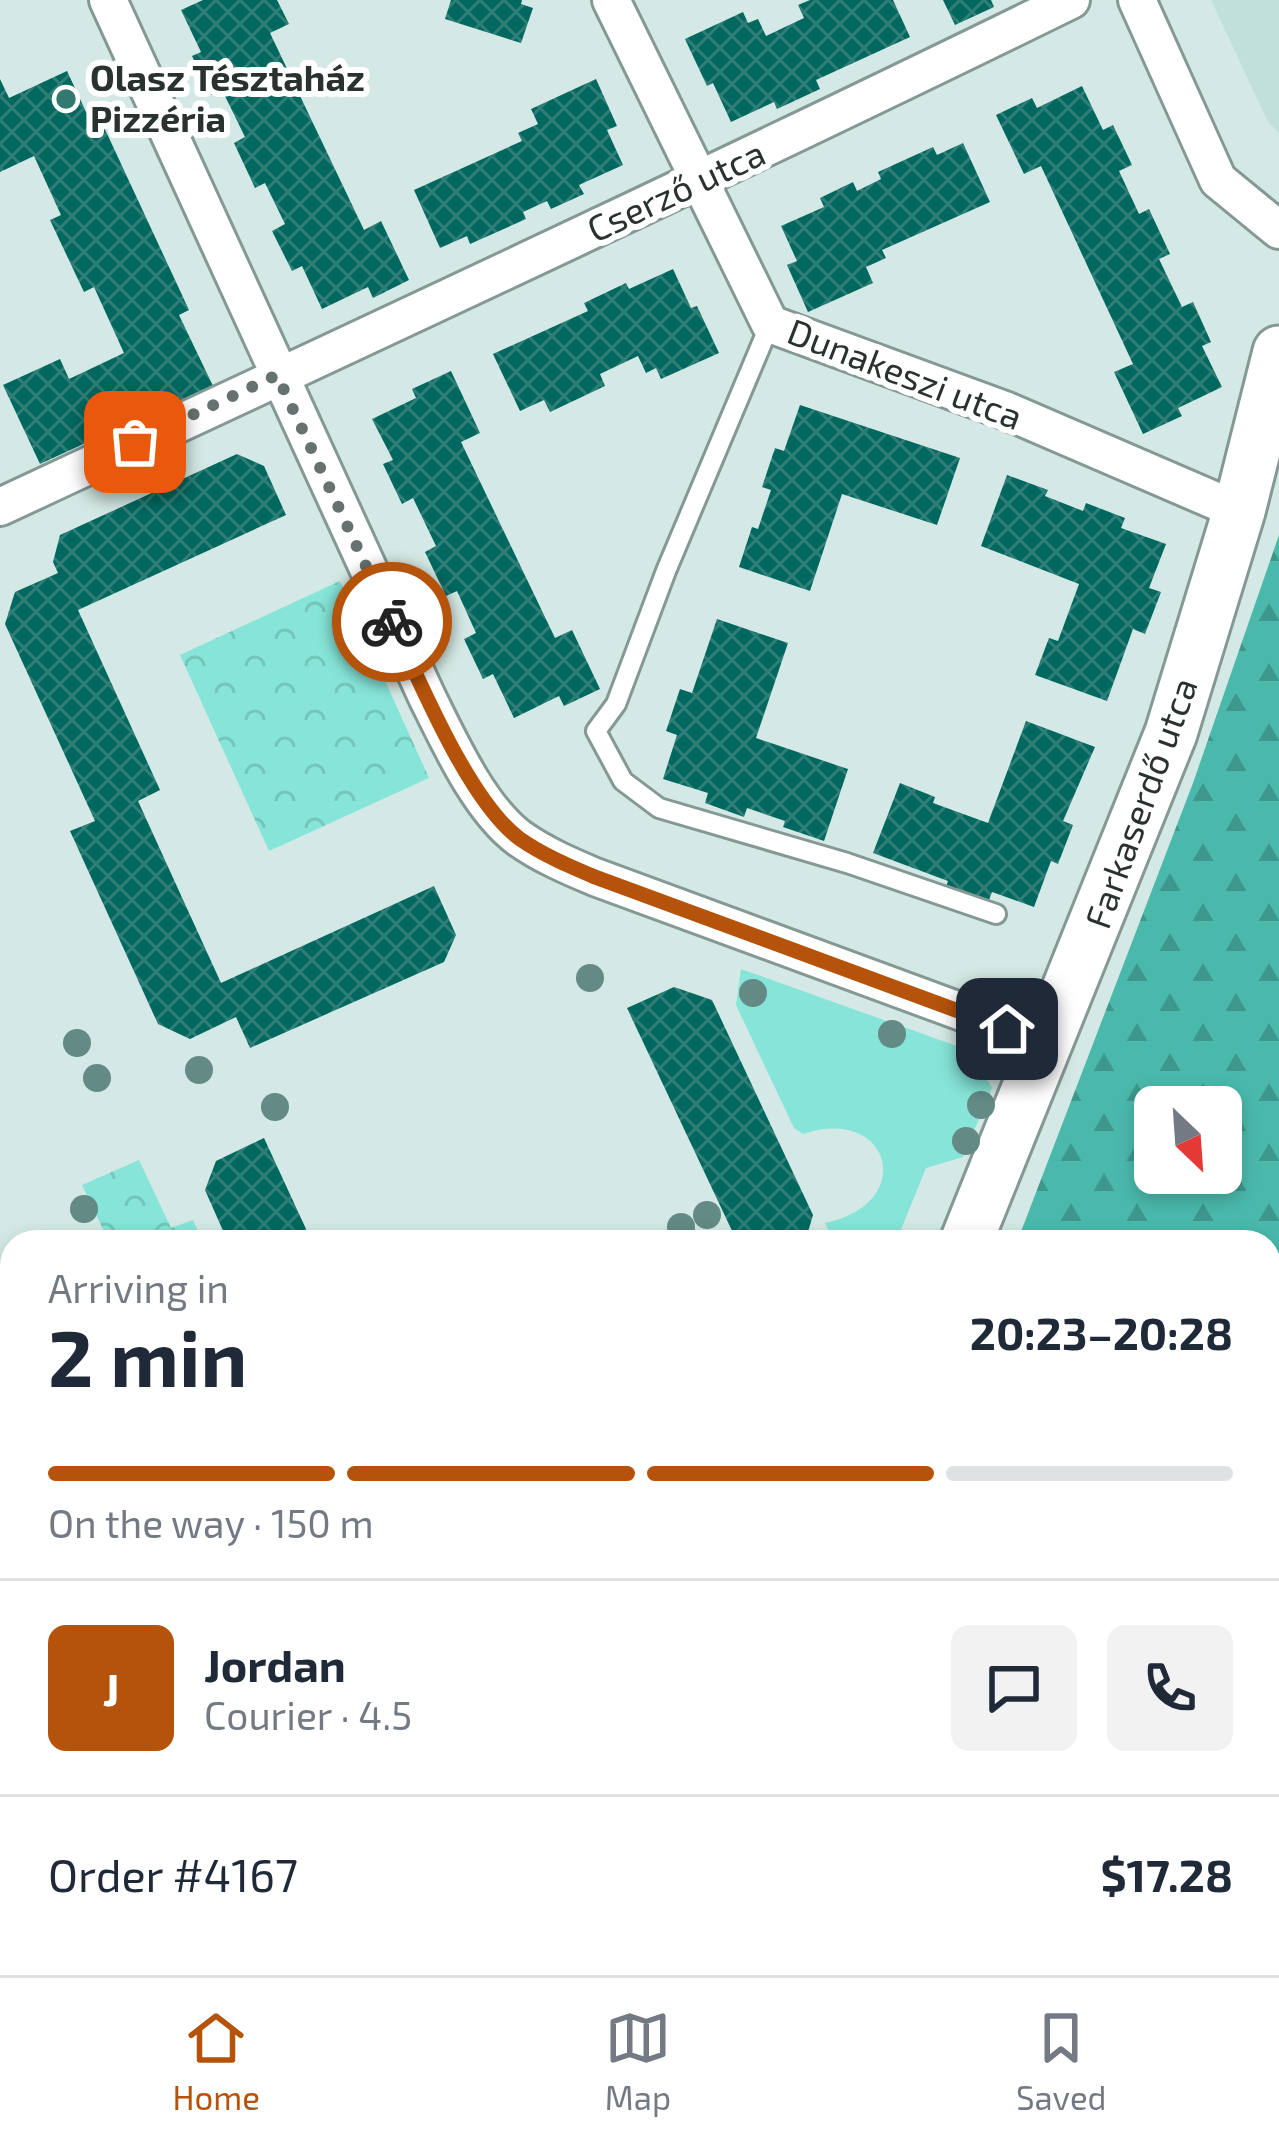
<!DOCTYPE html>
<html lang="en">
<head>
<meta charset="utf-8">
<style>
	body { margin:0; font-family:"Exo 2",sans-serif; background:#f2f2f3; color:#1f2937; height:100vh; display:flex; flex-direction:column; font-size:45px; white-space:nowrap }
	* { box-sizing:border-box; margin:0 }
	p { font-size:39px; color:#747a83 }
	.icon { flex:none; width:66px; height:66px; fill:none; stroke:currentColor; stroke-width:2; stroke-linecap:round; stroke-linejoin:round }
	.map { position:relative; flex:1; overflow:hidden }
	.sheet { position:absolute; left:0px; top:1230px; width:1281px; height:747px; display:flex; flex-direction:column; background:#fff; border-radius:36px 36px 0 0; box-shadow:0 6px 18px #0003 }
	.sheet>* { flex:none }
	.needle { width:78px; rotate:155deg }
	.fabs { position:absolute; left:1134px; top:1086px; display:grid; gap:24px }
	.fabs a { display:grid; place-items:center; width:108px; height:108px; border-radius:18px; background:#fff; box-shadow:0 6px 18px #0003; font-size:60px }
	.pin { position:absolute; display:grid; place-items:center; width:102px; height:102px; color:#fff; margin:-51px; border-radius:24px; box-shadow:0 6px 18px #0006 }
	.courier { position:absolute; display:grid; place-items:center; width:120px; height:120px; margin:-60px; border:9px solid #b45309; border-radius:50%; background:#fff; color:#222; box-shadow:0 3px 15px #0007 }
	.headline em { font-style:normal; font-weight:700 }
	.headline div { display:flex; flex-direction:column-reverse }
	.headline { display:flex; align-items:center; justify-content:space-between; height:204px; padding:0 48px }
	h1 { font-size:78px; font-weight:700; line-height:90px }
	.bar { display:grid; grid-template-columns:repeat(4,1fr); gap:18px 12px; align-content:center; height:144px; padding:0 48px }
	.bar i { height:15px; border-radius:9px; background:#e0e1e3 }
	.bar .on { background:#b45309 }
	.bar p { grid-column:span 4 }
	.line { display:flex; align-items:center; gap:30px; padding:0 48px; border-top:3px solid #e0e1e3 }
	.line div { flex:1 }
	.round { display:grid; place-items:center; flex:none; width:126px; height:126px; border-radius:18px; background:#f2f2f3 }
	.menu { display:flex; justify-content:space-around; align-items:center; height:168px; border-top:3px solid #e0e1e3; background:#fff; font-size:33px; color:#747a83 }
	.menu a { display:grid; justify-items:center; gap:6px }
	.menu .on { color:#b45309 }
	.map>svg:first-child { display:block }
	.built { fill:#c1e0db }
	.grass { fill:#86e5d8 }
	.forest { fill:url(#forest-firs); fill-rule:evenodd }
	.park { fill:url(#park-crowns) }
	.building { fill:url(#building-cross-hatch) }
	.lines { fill:none; stroke-linecap:round; stroke-linejoin:round }
	.lane-casing { stroke:#849894; stroke-width:24 }
	.street-casing { stroke:#849894; stroke-width:42 }
	.secondary-casing { stroke:#849894; stroke-width:57 }
	.lane { stroke:#fff; stroke-width:18 }
	.street { stroke:#fff; stroke-width:36 }
	.secondary { stroke:#fff; stroke-width:51 }
	.tree { fill:#648a85 }
	.done { stroke:#66726f; stroke-width:12; stroke-dasharray:0 21.6 }
	.route { stroke:#b45309; stroke-width:15 }
	.poi-dot { fill:#327970; stroke:#fff; stroke-width:4.5 }
	.labels { text-anchor:middle; stroke-width:12; stroke-linejoin:round; paint-order:stroke }
	.poi-label { font-size:36px; font-weight:bold; fill:#2a3230; stroke:#fff; text-anchor:start }
	.street-label { font-size:36px; fill:#2a3230; stroke:#fff }
</style>
</head>
<body>
<div class="map">
<svg width="1279" height="1975" viewBox="0 0 1279 1975">
	<defs>
		<pattern id="forest-firs" width="22" height="20" patternUnits="userSpaceOnUse" patternTransform="scale(3)"><rect width="22" height="20" fill="#4ab9ac"/><path d="M5 1l3.5 6h-7zM16 11l3.5 6h-7z" fill="#3e978c"/></pattern>
		<pattern id="park-crowns" width="20" height="18" patternUnits="userSpaceOnUse" patternTransform="scale(3)"><rect width="20" height="18" fill="#86e5d8"/><path d="M2 6a3 3 0 1 1 6 0M12 15a3 3 0 1 1 6 0" fill="none" stroke="#74c5ba"/></pattern>
		<pattern id="building-cross-hatch" width="8" height="8" patternUnits="userSpaceOnUse" patternTransform="scale(3)"><rect width="8" height="8" fill="#00685f"/><path d="M0 0l8 8M0 8l8-8" fill="none" stroke="#307e78"/></pattern>
	</defs>
	<rect width="100%" height="100%" fill="#d4e9e5"/>
	<path class="built" d="M1211 0H1279V133L1268 122Z"/>
	<path class="grass" d="M741 969 968 1050 992 1088 963 1157 926 1168 896 1242H866L829 1231 825 1223C919 1203 890 1104 803 1134L794 1128 736 1005Z"/>
	<path class="forest" d="M1279 535V1975H722L726 1965H1269V1242H1017L1193 783ZM1155 1107H1221V1173H1155Z"/>
	<path class="park" d="M340 581 429 778 269 851 180 655Z
		M139 1160 171 1228 193 1220 203 1242H109L82 1185Z
		M1279 1755V1868L1269 1874V1756Z"/>
	<path class="building" d="M203 0H277L289 24 270 33 364 230 381 221 409 280 373 298 368 287 322 309 302 266 292 271 272 231 285 224 265 183 255 188 234 143 245 137 222 90 211 95 192 56 201 52 181 10Z
		M451 0H522L521 4 533 8 521 43 445 19Z
		M810 0H893L910 37 816 80 820 89 777 109 774 102 731 122 713 83 707 86 685 39 743 12 748 23 758 19 766 36 804 18 798 5Z
		M943 0H991L994 7 955 25Z
		M67 71 94 129 103 125 189 310 179 315 213 386 159 411 162 419 96 450 92 440 40 464 3 385 60 359 69 379 124 353 94 287 84 292 50 220 61 215 34 156 0 172V79L9 98Z
		M596 79 617 126 607 130 623 165 579 185 584 194 551 209 547 201 523 212 526 219 470 244 467 236 440 248 414 190 522 141 518 133 538 124 531 109Z
		M1082 86 1103 130 1113 125 1132 165 1119 171 1139 214 1149 209 1170 254 1159 259 1182 307 1193 302 1211 342 1202 346 1222 387 1178 408 1182 416 1143 434 1114 372 1133 364 1041 166 1024 174 996 115 1032 98 1037 108Z
		M963 143 990 202 882 250 886 258 866 267 873 283 808 312 787 265 797 261 781 226 824 207 820 198 853 182 857 191 881 179 878 172 933 147 937 155Z
		M673 269 691 308 697 306 719 353 661 379 656 368 646 373 638 356 600 374 605 386 550 412 544 400 520 411 493 354 588 311 584 303 626 283 629 289Z
		M451 371 480 433 461 442 555 638 572 630 600 689 564 706 559 696 514 718 493 674 483 679 464 639 476 633 457 591 446 596 425 552 436 546 413 498 402 504 383 464 393 460 372 419 416 398 412 389Z
		M800 405 960 458 937 525 842 494 810 591 739 567 752 527 758 529 771 490 762 487 775 448 784 451Z
		M237 454 264 466 286 515 78 610 160 790 138 801 221 983 434 886 456 935 444 962 250 1048 236 1017 190 1039 158 1024 70 831 95 821 5 624 15 592 58 573 53 562 60 535Z
		M1007 475 1048 490 1045 496 1083 511 1086 503 1125 518 1121 528 1166 544 1149 588 1161 592 1145 634 1133 629 1107 701 1035 675 1049 638 1058 641 1079 584 981 546Z
		M717 619 788 643 756 738 848 769 824 841 783 827 785 821 747 808 744 817 705 803 708 793 663 779 677 735 666 731 680 689 692 693Z
		M1026 721 1095 747 1063 821 1073 825 1058 864 1051 861 1034 907 992 892 987 905 945 890 948 881 873 853 900 783 935 797 933 803 988 823Z
		M674 987 712 1000 813 1215 805 1242H718L734 1235 627 1008Z
		M264 1138 312 1242H228L205 1190 216 1161Z
		M7 1263 12 1265V1395L0 1369V1267Z
		M12 1565V1644L0 1649V1571Z"/>
	<g class="lines">
		<defs>
			<path id="lane" d="M770 324 666 571 616 704 596 731 623 781 659 808 847 863 996 914
				M547 1965 575 1975
				M380 1975 396 1965"/>
			<path id="street" d="M108 0 427 697C449 741 479 808 519 838 543 855 569 866 595 877L1049 1044
				M611 0 770 324 1007 411 1239 511
				M1137 0 1218 180 1279 230
				M0 507C358 340 716 174 1071 0
				M0 1909 12 1913
				M155 1965 183 1975"/>
			<path id="secondary" d="M966 1242 1171 733 1239 511 1279 352
				M666 1975 670 1965"/>
		</defs>
		<use href="#lane" class="lane-casing"/>
		<use href="#street" class="street-casing"/>
		<use href="#secondary" class="secondary-casing"/>
		<use href="#lane" class="lane"/>
		<use href="#street" class="street"/>
		<use href="#secondary" class="secondary"/>
	</g>
	<g class="tree">
		<circle cx="590" cy="978" r="14"/>
		<circle cx="753" cy="993" r="14"/>
		<circle cx="892" cy="1034" r="14"/>
		<circle cx="77" cy="1043" r="14"/>
		<circle cx="199" cy="1070" r="14"/>
		<circle cx="97" cy="1078" r="14"/>
		<circle cx="981" cy="1105" r="14"/>
		<circle cx="275" cy="1107" r="14"/>
		<circle cx="966" cy="1141" r="14"/>
		<circle cx="84" cy="1209" r="14"/>
		<circle cx="707" cy="1215" r="14"/>
		<circle cx="681" cy="1227" r="14"/>
	</g>
	<g class="lines">
		<path class="done" d="M135 442 277 375 392 622"/>
		<path class="route" d="M392 622C419 680 469 802 520 839 543 855 569 866 595 877L1007 1029"/>
	</g>
	<circle class="poi-dot" cx="66" cy="99" r="12"/>
	<g class="labels">
		<g class="poi-label">
			<text x="90" y="91">Olasz Tésztaház<tspan x="90" dy="41">Pizzéria</tspan></text>
		</g>
		<g class="street-label">
			<text transform="translate(676 191) rotate(-25)" y="13">Cserző utca</text>
			<text transform="translate(905 374) rotate(21)" y="13">Dunakeszi utca</text>
			<text transform="translate(1141 803) rotate(-70)" y="13">Farkaserdő utca</text>
		</g>
	</g>
</svg>
<div class="fabs">
<a><svg class="needle" viewBox="-14 -14 28 28"><path d="M0-13l5 13h-10z" fill="#e53935"/><path d="M0 13l5-13h-10z" fill="#747a83"/></svg></a>
</div>
<div class="pin" style="left:135px;top:442px;background:#ea580c"><svg class="icon" aria-label="bag" viewBox="0 0 24 24"><path d="M5 8h14l-1 12H6zM9 8a3 3 0 0 1 6 0"/></svg></div>
<div class="pin" style="left:1007px;top:1029px;background:#1f2937"><svg class="icon" aria-label="home" viewBox="0 0 24 24"><path d="M3 11l9-7 9 7M6 9v11h12V9"/></svg></div>
<div class="courier" style="left:392px;top:622px"><svg class="icon" aria-label="bike" viewBox="0 0 24 24"><circle cx="6" cy="16" r="4"/><circle cx="18" cy="16" r="4"/><path d="M6 16l4-8h5l3 8M10 8l3 8H6M13 5h3"/></svg></div>
<section class="sheet">
<div class="headline"><div><h1>2 min</h1><p>Arriving in</p></div><em>20:23–20:28</em></div>
<div class="bar"><i class="on"></i><i class="on"></i><i class="on"></i><i></i><p>On the way · 150 m</p></div>
<div class="line" style="height:216px"><b class="round" style="background:#b45309;color:#fff">J</b><div><b>Jordan</b><p>Courier · 4.5</p></div><a class="round"><svg class="icon" aria-label="chat" viewBox="0 0 24 24"><path d="M4 5h16v11H9l-5 4z"/></svg></a><a class="round"><svg class="icon" aria-label="phone" viewBox="0 0 24 24"><path d="M5 4h4l2 5-3 2q2 4 5 5l2-3 5 2v4C11 20 4 13 5 4z"/></svg></a></div>
<div class="line" style="height:156px"><div>Order #4167</div><b>$17.28</b></div>
</section>
</div>
<nav class="menu">
<a class="on"><svg class="icon" aria-label="home" viewBox="0 0 24 24"><path d="M3 11l9-7 9 7M6 9v11h12V9"/></svg>Home</a>
<a><svg class="icon" aria-label="map" viewBox="0 0 24 24"><path d="M3 6l6-2 6 2 6-2v14l-6 2-6-2-6 2zM9 4v14M15 6v14"/></svg>Map</a>
<a><svg class="icon" aria-label="saved" viewBox="0 0 24 24"><path d="M7 4h10v16l-5-4-5 4z"/></svg>Saved</a>
</nav>
</body>
</html>
